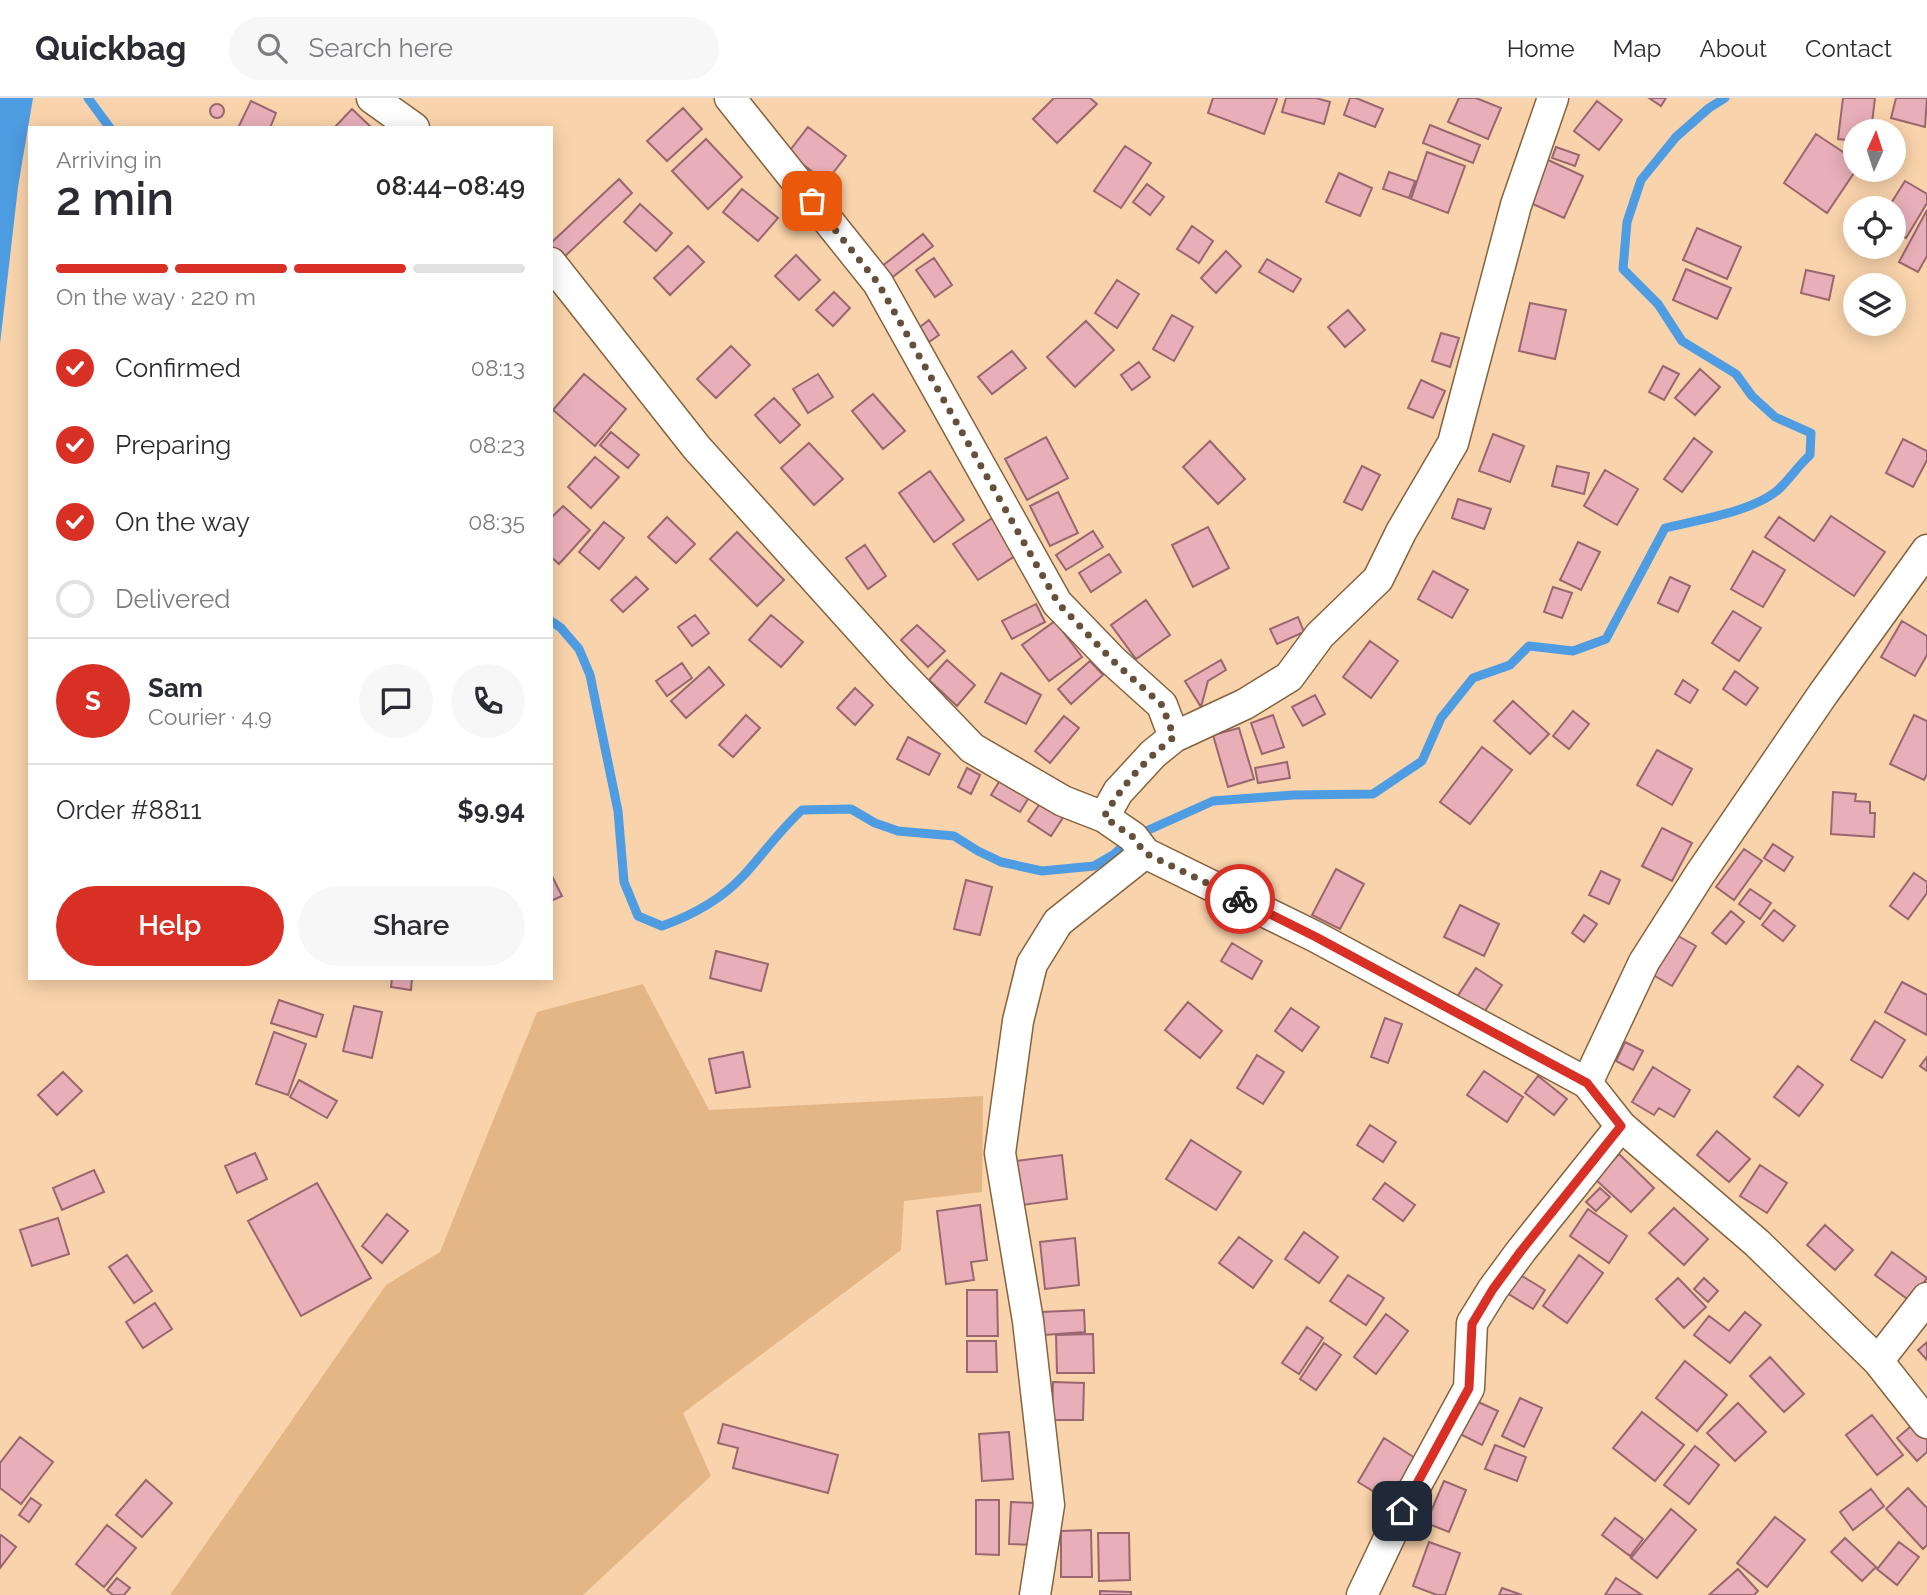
<!DOCTYPE html>
<html lang="en">
<head>
<meta charset="utf-8">
<style>
	body { margin:0; font-family:Raleway,sans-serif; background:#f7f7f7; color:#2b2b33; height:100vh; display:flex; flex-direction:column; font-size:26px; white-space:nowrap }
	* { box-sizing:border-box; margin:0 }
	p { font-size:23px; color:#7c7c81 }
	.icon { flex:none; width:38px; height:38px; fill:none; stroke:currentColor; stroke-width:2; stroke-linecap:round; stroke-linejoin:round }
	.map { position:relative; flex:1; overflow:hidden }
	.sheet { position:absolute; left:28px; top:28px; width:525px; height:854px; display:flex; flex-direction:column; background:#fff; border-radius:0px; box-shadow:0 4px 18px #0003 }
	.sheet>* { flex:none }
	.needle { width:46px; rotate:3deg }
	.controls { position:absolute; left:1843px; top:21px; display:grid; gap:14px }
	.controls a { display:grid; place-items:center; width:63px; height:63px; border-radius:50%; background:#fff; box-shadow:0 4px 18px #0003; font-size:35px }
	.pin { position:absolute; display:grid; place-items:center; width:60px; height:60px; color:#fff; margin:-30px; border-radius:14px; box-shadow:0 4px 10px #0006 }
	.courier { position:absolute; display:grid; place-items:center; width:70px; height:70px; margin:-35px; border:5px solid #d93025; border-radius:50%; background:#fff; color:#222; box-shadow:0 2px 9px #0007 }
	.overview em { font-style:normal; font-weight:600 }
	.overview div { display:flex; flex-direction:column-reverse }
	.overview { display:flex; align-items:center; justify-content:space-between; height:119px; padding:0 28px }
	h1 { font-size:46px; font-weight:600; line-height:52px }
	.bar { display:grid; grid-template-columns:repeat(4,1fr); gap:10px 7px; align-content:center; height:84px; padding:0 28px }
	.bar i { height:9px; border-radius:5px; background:#e1e1e2 }
	.bar .selected { background:#d93025 }
	.bar p { grid-column:span 4 }
	.line { display:flex; align-items:center; gap:18px; padding:0 28px; border-top:2px solid #e1e1e2 }
	.line div { flex:1 }
	.round { display:grid; place-items:center; flex:none; width:74px; height:74px; border-radius:37px; background:#f7f7f7 }
	ol { padding:0 28px; list-style:none }
	li { display:flex; align-items:center; gap:21px; height:77px }
	li p { margin-inline-start:auto }
	li .icon { padding:7px; border-radius:50%; background:#d93025; color:#fff; stroke-width:4 }
	li:last-child { color:#7c7c81 }
	li i { width:38px; height:38px; border:4px solid #e1e1e2; border-radius:50% }
	.action { display:flex; gap:14px; margin-top:auto; padding:14px 28px }
	.action a { flex:1; height:80px; border-radius:42px; background:#d93025; color:#fff; font-size:28px; font-weight:600; line-height:80px; text-align:center }
	.action a+a { background:#f7f7f7; color:#2b2b33 }
	header { display:flex; align-items:center; gap:42px; box-sizing:border-box; height:98px; padding:0 35px; background:#fff; border-bottom:2px solid #e1e1e2 }
	header strong { font-size:33px }
	nav { display:flex; gap:38px; margin-inline-start:auto; font-size:24px }
	.search { width:490px; height:63px; background:#f7f7f7; display:flex; align-items:center; gap:18px; box-sizing:border-box; padding:0 24px; border-radius:38px; color:#7c7c81; font-size:26px }
	.map>svg:first-child { display:block }
	.green { fill:#e4b685 }
	.water { fill:#4e9ce2 }
	.lines { fill:none; stroke-linecap:round; stroke-linejoin:round }
	.stream { stroke:#4e9ce2; stroke-width:9 }
	.building { fill:#e8afb8; stroke:#9a666f; stroke-width:2 }
	.street-casing { stroke:#84633e; stroke-width:33 }
	.street { stroke:#fff; stroke-width:30 }
	.done { stroke:#65503c; stroke-width:7; stroke-dasharray:0 12.6 }
	.route { stroke:#d93025; stroke-width:9 }
</style>
</head>
<body>
<header>
<strong>Quickbag</strong>
<div class="search"><svg class="icon" aria-label="search" viewBox="0 0 24 24"><circle cx="10" cy="10" r="6"/><path d="M15 15l6 6"/></svg>Search here</div>
<nav><a>Home</a><a>Map</a><a>About</a><a>Contact</a></nav>
</header>
<div class="map">
<svg width="1927" height="1497" viewBox="0 0 1927 1497">
	<rect width="100%" height="100%" fill="#f9d3ab"/>
	<path class="green" d="M643 886 709 1012 983 998 982 1094 904 1103 901 1152 683 1315 711 1378 583 1497H170L386 1187 440 1154 537 914Z"/>
	<path class="water" d="M0 0H33L18 89 0 246Z"/>
	<g class="lines">
		<path class="stream" d="M88 0 110 30
			M551 523 561 530 579 551 590 577 618 713 624 784 638 818 662 828C693 817 721 802 744 777 764 755 780 732 802 712L851 711 875 725 898 733 954 738 978 753 1001 764 1042 773 1094 768 1113 757 1133 739 1213 703 1294 697 1373 696 1422 663 1441 620 1473 580 1510 567 1529 548 1573 553 1606 541 1665 430C1697 422 1757 413 1780 390 1791 379 1799 367 1810 357L1811 335 1775 319 1752 298 1736 276 1682 243 1658 206 1623 171 1627 124 1641 82 1676 39 1709 10 1725 0"/>
	</g>
	<path class="building" d="M1054 0H1090L1097 6 1057 45 1033 21Z
		M1213 0H1275L1277 1 1264 36 1208 15Z
		M1286 0H1316L1330 4 1324 26 1282 14Z
		M1350 0H1356L1383 11 1375 29 1344 17Z
		M1459 0H1476L1501 10 1488 41 1448 24Z
		M1649 0H1666L1661 8Z
		M1843 0H1875L1871 33H1855V43L1838 41Z
		M1896 0H1927L1925 29 1891 20Z
		M251 3 276 15 270 30H238Z
		M1597 3 1622 22 1599 52 1574 33Z
		M210 13a7 7 0 1 1 14 0a7 7 0 1 1-14 0Z
		M683 10 702 31 667 63 647 43Z
		M352 11 372 30H334Z
		M1430 27 1480 47 1473 65 1423 45Z
		M808 29 846 58 826 84 788 55Z
		M1816 36 1855 62 1856 72 1827 115 1784 85Z
		M706 41 742 79 708 111 672 73Z
		M1125 48 1151 65 1121 110 1094 93Z
		M1556 49 1579 57 1575 68 1552 60Z
		M1427 54 1465 68 1448 115 1411 101Z
		M1546 61 1583 78 1564 120 1526 103Z
		M1389 74 1415 83 1409 100 1383 91Z
		M1339 75 1372 90 1360 118 1326 104Z
		M619 81 632 95 562 161 551 149V145Z
		M1905 83 1927 96V105L1906 140 1894 132V110H1888Z
		M1147 86 1164 99 1150 117 1133 104Z
		M742 91 778 120 758 143 723 114Z
		M640 106 672 135 656 153 624 124Z
		M1927 112V158L1918 174 1899 164Z
		M1192 128 1213 143 1199 165 1177 151Z
		M1697 130 1741 149 1727 181 1683 162Z
		M923 136 933 148 890 181 881 169Z
		M688 148 704 164 670 197 654 180Z
		M1226 153 1241 168 1216 195 1201 180Z
		M796 157 820 182 799 202 775 178Z
		M934 160 952 187 935 199 916 172Z
		M1267 161 1301 181 1293 194 1259 174Z
		M1686 171 1731 190 1717 221 1673 202Z
		M1806 172 1834 178 1829 202 1801 195Z
		M1117 182 1139 196 1117 230 1095 215Z
		M834 194 850 210 833 228 816 212Z
		M1530 205 1566 212 1555 261 1519 253Z
		M1348 212 1365 232 1345 249 1328 229Z
		M1172 217 1193 229 1174 263 1153 251Z
		M929 222 939 237 929 244 920 229Z
		M1086 223 1114 252 1075 289 1047 259Z
		M1441 235 1459 240 1450 269 1432 263Z
		M731 248 750 267 716 300 697 281Z
		M1012 253 1026 270 992 296 978 279Z
		M1139 264 1150 279 1132 292 1121 277Z
		M1663 268 1679 276 1664 302 1649 294Z
		M1700 271 1720 289 1695 317 1675 300Z
		M584 276 626 311 595 348 553 312Z
		M818 276 833 299 808 315 793 291Z
		M1421 282 1445 293 1433 320 1408 310Z
		M873 296 905 333 883 351 852 313Z
		M774 300 800 327 780 345 755 317Z
		M611 334 639 357 628 370 600 347Z
		M1493 336 1524 348 1510 384 1479 373Z
		M1046 339 1068 380 1027 402 1005 361Z
		M1694 340 1712 354 1682 394 1664 381Z
		M1903 341 1927 353V362L1913 389 1886 375Z
		M1210 343 1245 381 1218 406 1183 369Z
		M809 345 843 381 814 407 781 370Z
		M595 359 619 379 591 410 568 389Z
		M1362 368 1380 377 1362 412 1344 404Z
		M1557 368 1589 375 1584 396 1552 388Z
		M1605 372 1638 391 1617 427 1584 408Z
		M930 373 964 422 934 444 899 395Z
		M1058 394 1078 435 1050 448 1030 408Z
		M1458 401 1491 411 1484 431 1452 420Z
		M563 408 590 432 559 466 551 459V420Z
		M997 417 1021 454 978 482 953 446Z
		M1831 418 1885 454 1854 498 1765 439 1779 419 1814 443Z
		M667 419 695 446 676 465 648 439Z
		M604 424 624 440 599 471 579 454Z
		M1208 429 1229 470 1193 489 1172 447Z
		M1093 433 1103 449 1066 472 1056 457Z
		M737 434 784 482 757 508 710 461Z
		M1578 444 1600 454 1581 492 1560 482Z
		M865 447 886 478 868 491 846 460Z
		M1753 453 1785 472 1763 509 1731 491Z
		M1109 456 1121 474 1091 494 1079 475Z
		M1433 473 1468 492 1452 520 1418 501Z
		M636 479 648 491 623 514 611 502Z
		M1670 479 1690 488 1678 514 1658 505Z
		M1553 489 1572 495 1562 520 1544 514Z
		M1146 502 1170 537 1136 561 1111 527Z
		M1036 506 1045 524 1012 541 1002 523Z
		M1733 513 1761 530 1739 563 1712 545Z
		M695 517 709 535 692 548 678 529Z
		M771 517 803 544 781 569 749 542Z
		M1298 519 1304 534 1277 546 1270 531Z
		M1055 523 1082 559 1049 583 1022 547Z
		M1902 523 1927 538V557L1915 578 1881 559Z
		M917 527 945 553 928 569 901 542Z
		M1370 543 1398 563 1371 600 1343 579Z
		M947 562 975 587 957 608 929 582Z
		M1221 562 1226 572 1208 583 1201 609 1185 583Z
		M1090 563 1103 577 1071 606 1058 591Z
		M682 565 692 580 667 598 656 583Z
		M709 569 724 587 686 620 671 603Z
		M1735 573 1758 590 1746 607 1723 591Z
		M1001 575 1041 597 1026 626 985 604Z
		M1683 582 1698 592 1690 605 1675 596Z
		M855 590 873 607 855 627 837 610Z
		M1315 597 1325 616 1303 628 1292 609Z
		M1513 603 1549 636 1530 656 1494 623Z
		M1573 613 1589 626 1569 651 1553 638Z
		M746 617 760 630 733 659 719 647Z
		M1273 617 1284 649 1262 656 1251 625Z
		M1914 617 1927 623V676L1924 682 1890 666Z
		M1064 618 1079 630 1050 665 1035 653Z
		M1239 630 1254 681 1228 689 1213 637Z
		M908 639 940 656 929 677 897 661Z
		M1482 649 1512 672 1470 726 1440 704Z
		M1657 652 1692 671 1672 707 1637 687Z
		M1287 664 1290 680 1258 685 1255 670Z
		M967 670 980 677 971 696 958 689Z
		M1002 679 1031 696 1020 714 991 697Z
		M1833 694 1856 696 1855 703 1870 704V715H1875L1874 739 1831 736Z
		M1041 704 1064 718 1051 738 1028 723Z
		M1662 730 1692 745 1672 783 1642 768Z
		M1773 746 1793 759 1784 773 1764 760Z
		M1744 751 1762 763 1734 802 1716 789Z
		M1336 771 1364 786 1340 831 1312 817Z
		M1601 773 1620 782 1609 806 1589 797Z
		M1914 775 1927 784V795L1908 821 1890 808Z
		M551 776 562 798 551 803Z
		M966 782 992 789 980 837 954 831Z
		M1750 791 1771 805 1760 821 1739 806Z
		M1460 807 1499 826 1484 858 1444 839Z
		M1774 812 1795 828 1783 843 1762 827Z
		M1731 813 1744 824 1726 846 1712 835Z
		M1584 817 1597 826 1584 844 1572 835Z
		M1671 834 1696 848 1672 888 1648 874Z
		M1232 845 1262 863 1252 881 1221 863Z
		M716 853 768 866 761 893 710 880Z
		M1476 870 1502 887 1481 919 1455 902Z
		M392 880H412L411 892 391 889Z
		M1902 884 1927 897V937L1885 914Z
		M279 902 323 917 316 939 271 925Z
		M1188 904 1222 933 1200 960 1165 932Z
		M354 908 382 914 372 960 343 953Z
		M1291 910 1319 929 1302 953 1275 933Z
		M1385 920 1402 926 1388 965 1371 959Z
		M1875 923 1905 942 1882 980 1851 962Z
		M274 934 306 946 288 997 256 986Z
		M1625 944 1643 953 1633 972 1616 963Z
		M743 954 750 989 716 995 709 961Z
		M1257 957 1284 974 1263 1006 1237 990Z
		M1927 959V973L1920 968Z
		M1798 968 1823 987 1799 1018 1774 999Z
		M1653 969 1690 992 1674 1019 1659 1010 1654 1017 1632 1004Z
		M1484 973 1523 999 1507 1024 1467 997Z
		M63 974 82 993 57 1017 38 997Z
		M1538 978 1567 1001 1554 1017 1525 995Z
		M299 982 337 1003 327 1020 290 999Z
		M1370 1027 1396 1044 1383 1064 1357 1047Z
		M1717 1033 1750 1061 1729 1084 1697 1057Z
		M1191 1042 1241 1074 1216 1112 1166 1081Z
		M255 1055 267 1081 237 1095 225 1068Z
		M1619 1056 1654 1090 1631 1114 1595 1081Z
		M1062 1057 1067 1101 1022 1107 1016 1063Z
		M1760 1067 1787 1085 1767 1115 1740 1098Z
		M94 1072 104 1094 62 1112 53 1090Z
		M317 1085 371 1180 301 1218 248 1123Z
		M1385 1085 1415 1107 1403 1123 1373 1101Z
		M1600 1090 1610 1099 1596 1113 1586 1104Z
		M980 1107 987 1162 971 1164 974 1182 946 1186 937 1113Z
		M1674 1110 1708 1141 1684 1167 1649 1135Z
		M1588 1111 1627 1138 1609 1165 1570 1138Z
		M387 1116 408 1133 382 1165 362 1148Z
		M58 1120 69 1156 32 1168 20 1132Z
		M1825 1127 1853 1152 1835 1172 1807 1147Z
		M1304 1134 1338 1159 1319 1185 1285 1161Z
		M1239 1139 1272 1163 1253 1190 1219 1165Z
		M1075 1140 1079 1187 1045 1191 1040 1144Z
		M1892 1154 1927 1180 1910 1203 1875 1177Z
		M127 1157 152 1193 134 1205 109 1169Z
		M1579 1157 1603 1175 1567 1225 1543 1208Z
		M1514 1173 1545 1192 1533 1211 1502 1192Z
		M1348 1177 1384 1200 1366 1227 1330 1203Z
		M1678 1180 1706 1209 1684 1230 1656 1201Z
		M1704 1180 1718 1193 1708 1204 1694 1191Z
		M967 1192H997L998 1238H967Z
		M155 1205 172 1231 143 1250 126 1224Z
		M1084 1212 1085 1234 1044 1237 1042 1214Z
		M1745 1214 1761 1227 1730 1265 1694 1237 1709 1218 1729 1233Z
		M1386 1216 1408 1233 1376 1276 1354 1259Z
		M1307 1229 1323 1240 1299 1276 1282 1265Z
		M1093 1236 1094 1275H1057L1056 1237Z
		M967 1243H996L997 1274H967Z
		M1927 1244V1262L1918 1252Z
		M1324 1245 1341 1257 1316 1292 1300 1281Z
		M1770 1259 1804 1296 1784 1314 1750 1278Z
		M1685 1263 1727 1297 1697 1333 1656 1300Z
		M1053 1284 1084 1285 1083 1322H1052Z
		M1520 1300 1542 1310 1524 1349 1502 1338Z
		M1474 1302 1498 1313 1482 1347 1458 1335Z
		M1738 1305 1766 1334 1735 1363 1707 1335Z
		M1642 1314 1684 1347 1655 1383 1613 1350Z
		M1872 1317 1903 1357 1877 1377 1846 1337Z
		M1916 1324 1927 1336V1354L1917 1363 1897 1340Z
		M723 1326 838 1357 828 1395 733 1370 738 1350 718 1345Z
		M1009 1334 1013 1381 982 1383 979 1336Z
		M20 1339 53 1364 21 1406 0 1390V1365Z
		M1384 1340 1415 1360 1389 1403 1358 1384Z
		M1495 1347 1526 1359 1517 1383 1485 1371Z
		M1695 1348 1719 1367 1689 1406 1664 1387Z
		M146 1382 172 1405 142 1439 116 1417Z
		M1444 1383 1466 1392 1449 1434 1426 1425Z
		M1908 1390 1927 1410V1447L1923 1451 1886 1411Z
		M1871 1391 1884 1408 1853 1432 1840 1414Z
		M31 1400 41 1407 29 1424 19 1417Z
		M976 1402H999V1457L976 1456Z
		M1011 1404 1036 1405 1034 1447 1009 1446Z
		M1671 1411 1696 1432 1657 1480 1631 1460Z
		M1775 1419 1805 1442 1767 1489 1737 1465Z
		M1615 1420 1643 1441 1630 1458 1602 1437Z
		M107 1427 136 1450 104 1489 76 1466Z
		M1091 1432 1092 1479H1061V1433Z
		M1098 1435H1129L1130 1482 1099 1483Z
		M1 1437 16 1449 0 1470V1438Z
		M1845 1440 1876 1469 1862 1483 1831 1454Z
		M1429 1444 1460 1455 1445 1497H1437L1413 1488Z
		M1899 1444 1919 1459 1897 1487 1877 1471Z
		M1738 1471 1758 1493 1754 1497H1709Z
		M117 1480 130 1490 124 1497H113L107 1492Z
		M1616 1480 1642 1497H1605Z
		M1502 1490 1522 1497H1499Z
		M1100 1493 1131 1494V1497H1100Z"/>
	<g class="lines">
		<defs>
			<path id="street" d="M372 0 414 30
				M730 0 878 185 1057 505 1112 562 1162 607 1174 639
				M551 165 697 350 898 573 972 650 1063 703 1104 719 1133 739 1145 755 1316 839 1587 985 1621 1028 1757 1145 1878 1263 1927 1325
				M1104 719 1118 694 1153 656 1174 639 1245 606 1289 579 1320 537 1378 481 1401 434 1453 345 1516 107 1553 0
				M1587 985 1644 864 1700 776 1823 596 1927 452
				M1878 1263 1927 1200
				M1035 1497 1049 1407 1028 1223 1000 1055 1018 923 1032 866 1058 824 1145 755
				M1362 1497 1402 1413 1469 1290 1472 1225 1493 1191 1521 1153 1621 1028"/>
		</defs>
		<use href="#street" class="street-casing"/>
		<use href="#street" class="street"/>
	</g>
	<g class="lines">
		<path class="done" d="M812 103 878 185 1058 505 1112 562 1162 607 1174 639C1145 662 1122 687 1104 719L1133 739 1145 755 1240 801"/>
		<path class="route" d="M1240 801 1316 839 1587 985 1621 1028 1521 1153 1493 1191 1472 1226 1469 1290 1402 1413"/>
	</g>
</svg>
<div class="controls">
<a><svg class="needle" viewBox="-14 -14 28 28"><path d="M0-13l5 13h-10z" fill="#e53935"/><path d="M0 13l5-13h-10z" fill="#7c7c81"/></svg></a>
<a><svg class="icon" aria-label="locate" viewBox="0 0 24 24"><circle cx="12" cy="12" r="6"/><path d="M12 2v4M12 18v4M2 12h4M18 12h4"/></svg></a>
<a><svg class="icon" aria-label="layers" viewBox="0 0 24 24"><path d="M12 4l9 5-9 5-9-5zM3 14l9 5 9-5"/></svg></a>
</div>
<div class="pin" style="left:812px;top:103px;background:#ea580c"><svg class="icon" aria-label="bag" viewBox="0 0 24 24"><path d="M5 8h14l-1 12H6zM9 8a3 3 0 0 1 6 0"/></svg></div>
<div class="pin" style="left:1402px;top:1413px;background:#1f2937"><svg class="icon" aria-label="home" viewBox="0 0 24 24"><path d="M3 11l9-7 9 7M6 9v11h12V9"/></svg></div>
<div class="courier" style="left:1240px;top:801px"><svg class="icon" aria-label="bike" viewBox="0 0 24 24"><circle cx="6" cy="16" r="4"/><circle cx="18" cy="16" r="4"/><path d="M6 16l4-8h5l3 8M10 8l3 8H6M13 5h3"/></svg></div>
<section class="sheet">
<div class="overview"><div><h1>2 min</h1><p>Arriving in</p></div><em>08:44–08:49</em></div>
<div class="bar"><i class="selected"></i><i class="selected"></i><i class="selected"></i><i></i><p>On the way · 220 m</p></div>
<ol>
<li><svg class="icon" aria-label="check" viewBox="0 0 24 24"><path d="M5 12l5 5 9-10"/></svg>Confirmed<p>08:13</p></li>
<li><svg class="icon" aria-label="check" viewBox="0 0 24 24"><path d="M5 12l5 5 9-10"/></svg>Preparing<p>08:23</p></li>
<li><svg class="icon" aria-label="check" viewBox="0 0 24 24"><path d="M5 12l5 5 9-10"/></svg>On the way<p>08:35</p></li>
<li><i></i>Delivered</li>
</ol>
<div class="line" style="height:126px"><b class="round" style="background:#d93025;color:#fff">S</b><div><b>Sam</b><p>Courier · 4.9</p></div><a class="round"><svg class="icon" aria-label="chat" viewBox="0 0 24 24"><path d="M4 5h16v11H9l-5 4z"/></svg></a><a class="round"><svg class="icon" aria-label="phone" viewBox="0 0 24 24"><path d="M5 4h4l2 5-3 2q2 4 5 5l2-3 5 2v4C11 20 4 13 5 4z"/></svg></a></div>
<div class="line" style="height:91px"><div>Order #8811</div><b>$9.94</b></div>
<div class="action"><a>Help</a><a>Share</a></div>
</section>
</div>
</body>
</html>
